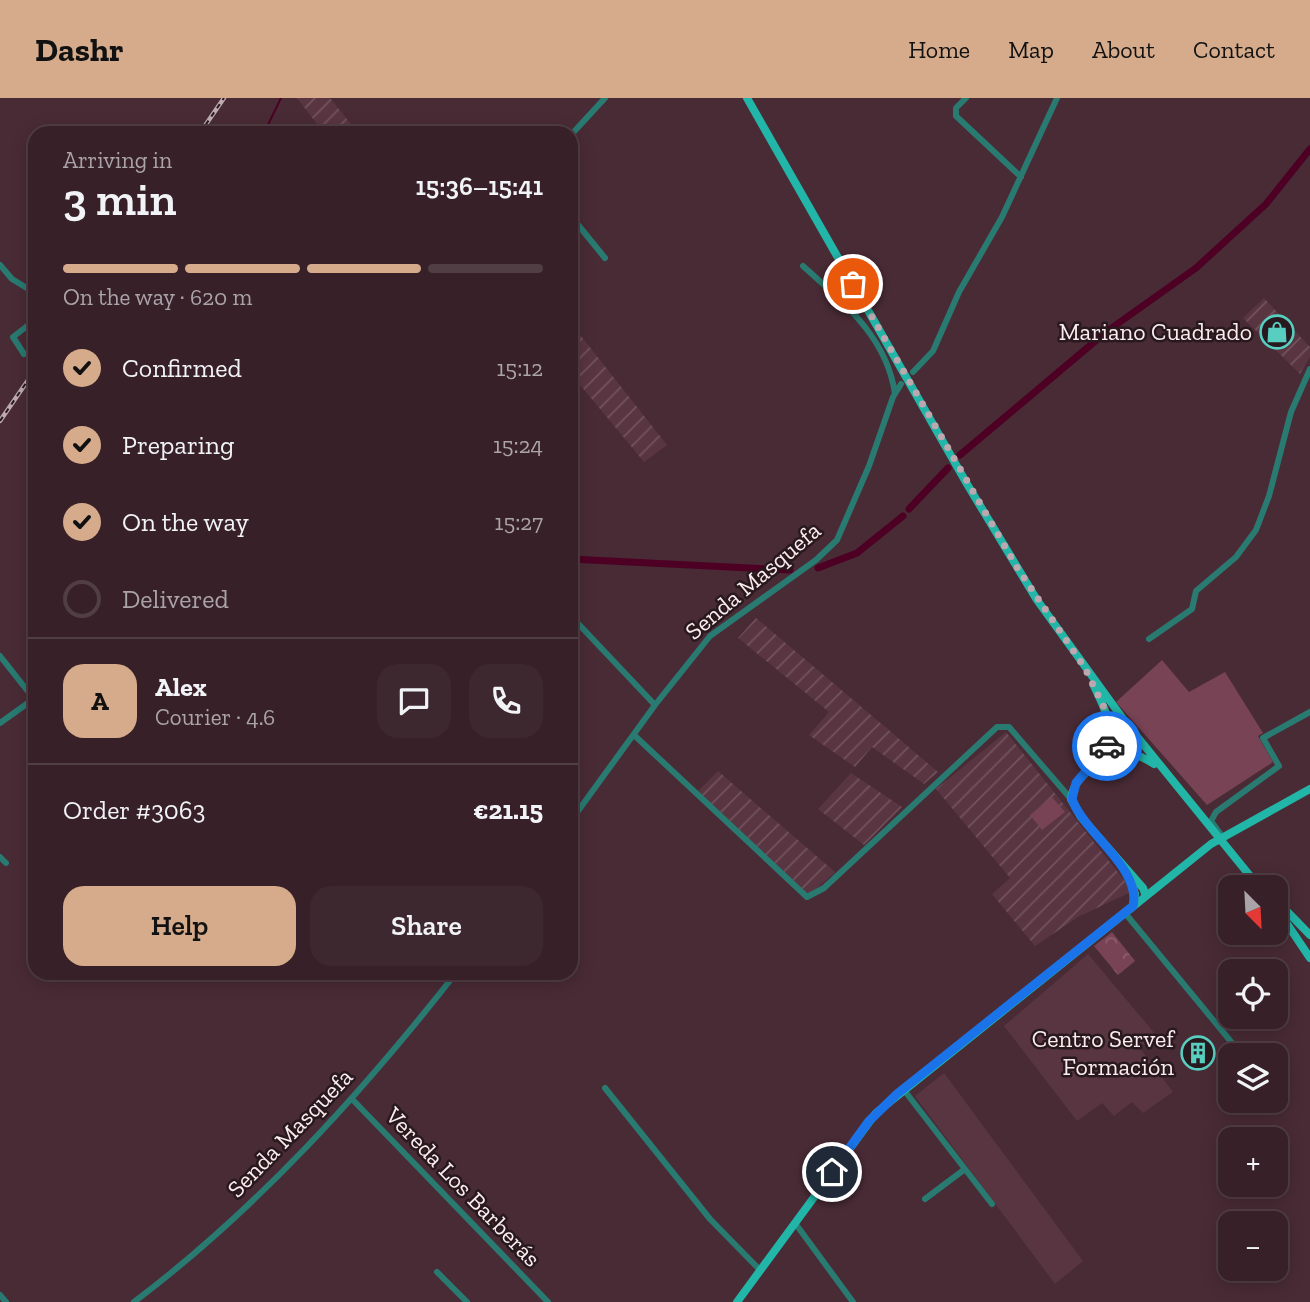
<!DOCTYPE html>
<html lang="en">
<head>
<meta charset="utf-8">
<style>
	body { margin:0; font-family:"Zilla Slab",serif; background:#3e2830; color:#f1f3f6; height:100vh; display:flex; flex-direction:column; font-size:26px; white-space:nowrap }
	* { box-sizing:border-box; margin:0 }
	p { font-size:23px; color:#aaa3a8 }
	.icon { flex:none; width:38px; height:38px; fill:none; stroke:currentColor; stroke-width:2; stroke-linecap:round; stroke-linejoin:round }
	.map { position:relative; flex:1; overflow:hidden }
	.drawer { position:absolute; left:28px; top:28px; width:550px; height:854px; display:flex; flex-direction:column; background:#372028; border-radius:21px; box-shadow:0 4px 18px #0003,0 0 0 2px #513e45 }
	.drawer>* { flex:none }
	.needle { width:46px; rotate:156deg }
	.buttons { position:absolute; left:1218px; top:777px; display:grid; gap:14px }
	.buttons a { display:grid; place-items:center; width:70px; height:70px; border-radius:14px; background:#372028; box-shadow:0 4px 18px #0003,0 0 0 2px #513e45; font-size:35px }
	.pin { position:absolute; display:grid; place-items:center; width:60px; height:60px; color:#fff; margin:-30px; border:4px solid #fff; border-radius:50%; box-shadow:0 2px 7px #0007 }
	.courier { position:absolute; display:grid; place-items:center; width:70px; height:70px; margin:-35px; border:5px solid #1a73e8; border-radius:50%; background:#fff; color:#222; box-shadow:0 2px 9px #0007 }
	.headline em { font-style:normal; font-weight:600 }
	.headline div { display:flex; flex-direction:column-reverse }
	.headline { display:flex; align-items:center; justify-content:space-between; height:119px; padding:0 35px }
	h1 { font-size:46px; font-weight:600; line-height:52px }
	.bar { display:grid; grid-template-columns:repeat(4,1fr); gap:10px 7px; align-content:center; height:84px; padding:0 35px }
	.bar i { height:9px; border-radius:5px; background:#513e45 }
	.bar .current { background:#d6ab8b }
	.bar p { grid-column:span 4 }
	.line { display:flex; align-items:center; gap:18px; padding:0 35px; border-top:2px solid #513e45 }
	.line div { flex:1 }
	.round { display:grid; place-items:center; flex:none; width:74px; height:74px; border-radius:21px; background:#3e2830 }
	ol { padding:0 35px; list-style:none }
	li { display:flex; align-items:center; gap:21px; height:77px }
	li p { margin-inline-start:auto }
	li .icon { padding:7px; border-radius:50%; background:#d6ab8b; color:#111; stroke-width:4 }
	li:last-child { color:#aaa3a8 }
	li i { width:38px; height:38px; border:4px solid #513e45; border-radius:50% }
	.action { display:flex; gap:14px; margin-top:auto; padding:14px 35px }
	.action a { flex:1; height:80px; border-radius:21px; background:#d6ab8b; color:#111; font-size:28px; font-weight:600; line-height:80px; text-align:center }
	.action a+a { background:#3e2830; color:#f1f3f6 }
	header { display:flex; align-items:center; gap:42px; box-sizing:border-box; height:98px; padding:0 35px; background:#d6ab8b; color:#111 }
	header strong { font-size:33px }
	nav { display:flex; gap:38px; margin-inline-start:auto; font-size:24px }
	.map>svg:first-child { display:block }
	.built { fill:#593541 }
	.industrial { fill:url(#industrial-furrows) }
	.park { fill:url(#park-crowns) }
	.pitch { fill:#784354 }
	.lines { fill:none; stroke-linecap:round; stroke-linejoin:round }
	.stream { stroke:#4d0024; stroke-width:2 }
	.canal { stroke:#4d0024; stroke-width:7 }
	.minor { stroke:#297a71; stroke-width:6 }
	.major { stroke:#21b6a8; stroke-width:8 }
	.rail-casing { stroke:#beaab0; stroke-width:4.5 }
	.rail { stroke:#27191d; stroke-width:2; stroke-dasharray:5; stroke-linecap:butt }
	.done { stroke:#bda8af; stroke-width:7; stroke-dasharray:0 12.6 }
	.route { stroke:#1a73e8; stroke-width:9 }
	.labels { text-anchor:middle; stroke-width:5; stroke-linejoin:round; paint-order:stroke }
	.poi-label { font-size:24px; fill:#fcecf0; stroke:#27191d; text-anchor:end }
	.street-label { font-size:24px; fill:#fcecf0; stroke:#27191d }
</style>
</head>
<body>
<header>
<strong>Dashr</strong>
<nav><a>Home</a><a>Map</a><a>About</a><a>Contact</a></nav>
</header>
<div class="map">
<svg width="1310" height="1204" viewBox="0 0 1310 1204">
	<defs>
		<pattern id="industrial-furrows" width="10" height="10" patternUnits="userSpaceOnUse" patternTransform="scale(1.75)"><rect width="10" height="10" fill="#593541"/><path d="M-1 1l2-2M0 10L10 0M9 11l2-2" fill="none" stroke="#72525d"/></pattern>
		<pattern id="park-crowns" width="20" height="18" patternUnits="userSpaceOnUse" patternTransform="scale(1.75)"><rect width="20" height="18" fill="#784354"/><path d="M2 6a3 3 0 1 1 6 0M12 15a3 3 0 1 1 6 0" fill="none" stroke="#8c5e6d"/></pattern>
	</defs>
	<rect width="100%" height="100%" fill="#492b35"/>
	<path class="built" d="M1088 856 1156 937 1140 950 1173 994 1143 1015 1132 1004 1114 1018 1102 1005 1077 1023 1004 928Z
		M944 975 1083 1163 1055 1186 915 998Z"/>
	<path class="industrial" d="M297 0H330L358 35H324Z
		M1264 200 1310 249V259L1300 276 1243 220Z
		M570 224 667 347 644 364 571 276Z
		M756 520 884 628 938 674 924 686 872 649 855 669 809 637 829 614 738 540Z
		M1006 634 1133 793 1078 819 1035 848 992 796 1010 780 936 691Z
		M718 673 835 774 809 797 698 693Z
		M851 675 902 709 864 747 818 711Z"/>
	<path class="park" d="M1112 834 1135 863 1118 877 1094 848Z"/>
	<path class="pitch" d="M1162 562 1189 594 1225 574 1263 635 1258 638 1273 664 1207 707 1116 604Z
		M1052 699 1065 714 1042 732 1030 717Z"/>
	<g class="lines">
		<path class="stream" d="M264 35 281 0"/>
		<path class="canal" d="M960 357 1106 234 1196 170 1266 106 1310 51
			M909 411 948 370
			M570 461 790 472
			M818 470 857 455 903 418"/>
		<path class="minor" d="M966 0 956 10V18L1021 79
			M570 38 605 0
			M570 117 605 160
			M0 167 12 181 35 195
			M803 168C844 205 887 239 895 296
			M24 256 13 239 35 222
			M913 274 933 253 959 194 1002 119 1057 0
			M570 517 655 607
			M1149 541 1192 511 1196 493 1236 459 1256 432 1269 398 1291 314 1310 271
			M0 558 34 601
			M0 625 35 600
			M634 637 807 799 824 790 997 629H1009L1071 701
			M570 724 655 607 710 538 816 462 837 442 869 368 893 299 901 286
			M1222 738 1211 723 1216 714 1279 668 1263 640 1310 614
			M0 759 6 765
			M1125 815 1242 957
			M605 990 710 1121 760 1172
			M904 992 965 1071 925 1101
			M352 1001 548 1204
			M965 1071 992 1106
			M795 1125 853 1204
			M437 1174 467 1204
			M0 1197 6 1204
			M134 1204C257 1111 361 996 456 875"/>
		<path class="major" d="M747 0 967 386 1037 502 1126 625 1259 789
			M1094 588C1109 619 1120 642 1092 669 1082 678 1073 686 1071 701L1081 719 1143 790 1146 798
			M1099 664C1121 653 1133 652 1154 666
			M1129 778 1135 796 1133 808
			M1276 802 1310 837
			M1279 814 1310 860
			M737 1204 876 1015 1211 746 1310 691"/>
		<defs>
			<path id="rail" d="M200 35 224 0
				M0 323 35 272"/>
		</defs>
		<use href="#rail" class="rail-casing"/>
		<use href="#rail" class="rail"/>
	</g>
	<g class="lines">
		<path class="done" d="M853 186 1018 471 1085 570 1108 618 1111 630 1107 648"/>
		<path class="route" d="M832 1074 869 1023 897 996 1133 808C1142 771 1084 735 1072 701L1076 685 1107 648"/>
	</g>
	<defs>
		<symbol id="shop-ring" viewBox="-11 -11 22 22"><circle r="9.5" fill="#27191d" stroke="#58cec0" stroke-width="1.5"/><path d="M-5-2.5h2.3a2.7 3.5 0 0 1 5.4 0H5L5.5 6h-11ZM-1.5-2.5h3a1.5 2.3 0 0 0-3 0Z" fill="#58cec0"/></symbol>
		<symbol id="building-ring" viewBox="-11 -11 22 22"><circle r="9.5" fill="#27191d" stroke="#58cec0" stroke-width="1.5"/><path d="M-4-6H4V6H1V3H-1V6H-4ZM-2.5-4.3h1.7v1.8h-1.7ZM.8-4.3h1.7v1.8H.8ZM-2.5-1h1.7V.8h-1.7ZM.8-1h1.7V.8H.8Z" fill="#58cec0"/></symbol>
	</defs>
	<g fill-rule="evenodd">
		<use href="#shop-ring" x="1258" y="215" width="38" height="38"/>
		<use href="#building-ring" x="1179" y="936" width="38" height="38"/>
	</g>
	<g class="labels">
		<g class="poi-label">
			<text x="1252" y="242">Mariano Cuadrado</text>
			<text x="1174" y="949">Centro Servef<tspan x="1174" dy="28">Formación</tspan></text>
		</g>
		<g class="street-label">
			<text transform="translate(753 483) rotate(-40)" y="8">Senda Masquefa</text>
			<text transform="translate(290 1035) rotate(-46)" y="8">Senda Masquefa</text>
			<text transform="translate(463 1089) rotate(46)" y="8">Vereda Los Barberás</text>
		</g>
	</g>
</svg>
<div class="buttons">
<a><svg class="needle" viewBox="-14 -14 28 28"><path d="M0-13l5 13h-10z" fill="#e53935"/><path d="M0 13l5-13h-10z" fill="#aaa3a8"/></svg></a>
<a><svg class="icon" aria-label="locate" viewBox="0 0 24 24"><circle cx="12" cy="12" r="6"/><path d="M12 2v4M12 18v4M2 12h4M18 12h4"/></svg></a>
<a><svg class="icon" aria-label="layers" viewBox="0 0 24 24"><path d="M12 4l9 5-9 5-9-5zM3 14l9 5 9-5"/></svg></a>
<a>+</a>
<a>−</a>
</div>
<div class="pin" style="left:853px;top:186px;background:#ea580c"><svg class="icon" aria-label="bag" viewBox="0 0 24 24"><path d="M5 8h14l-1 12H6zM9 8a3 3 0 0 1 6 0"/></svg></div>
<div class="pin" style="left:832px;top:1074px;background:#1f2937"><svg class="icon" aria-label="home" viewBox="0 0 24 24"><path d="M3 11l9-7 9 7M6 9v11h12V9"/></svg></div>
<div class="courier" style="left:1107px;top:648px"><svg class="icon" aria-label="car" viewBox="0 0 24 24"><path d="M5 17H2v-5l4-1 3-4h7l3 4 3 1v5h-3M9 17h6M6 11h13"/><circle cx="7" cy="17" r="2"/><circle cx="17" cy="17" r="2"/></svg></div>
<section class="drawer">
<div class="headline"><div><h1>3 min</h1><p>Arriving in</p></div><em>15:36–15:41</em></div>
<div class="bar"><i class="current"></i><i class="current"></i><i class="current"></i><i></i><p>On the way · 620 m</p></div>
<ol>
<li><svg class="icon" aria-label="check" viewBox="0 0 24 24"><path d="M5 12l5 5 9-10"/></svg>Confirmed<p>15:12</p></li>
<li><svg class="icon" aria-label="check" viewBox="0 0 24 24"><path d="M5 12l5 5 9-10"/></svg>Preparing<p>15:24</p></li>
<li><svg class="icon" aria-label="check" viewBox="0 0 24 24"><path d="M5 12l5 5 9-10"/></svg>On the way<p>15:27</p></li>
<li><i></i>Delivered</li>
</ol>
<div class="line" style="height:126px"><b class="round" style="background:#d6ab8b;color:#111">A</b><div><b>Alex</b><p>Courier · 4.6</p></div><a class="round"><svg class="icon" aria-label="chat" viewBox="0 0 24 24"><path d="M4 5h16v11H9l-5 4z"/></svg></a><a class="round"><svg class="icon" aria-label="phone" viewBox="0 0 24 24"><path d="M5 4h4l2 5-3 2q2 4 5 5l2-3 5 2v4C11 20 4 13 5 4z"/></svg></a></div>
<div class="line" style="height:91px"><div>Order #3063</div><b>€21.15</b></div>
<div class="action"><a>Help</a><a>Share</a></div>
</section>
</div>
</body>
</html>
